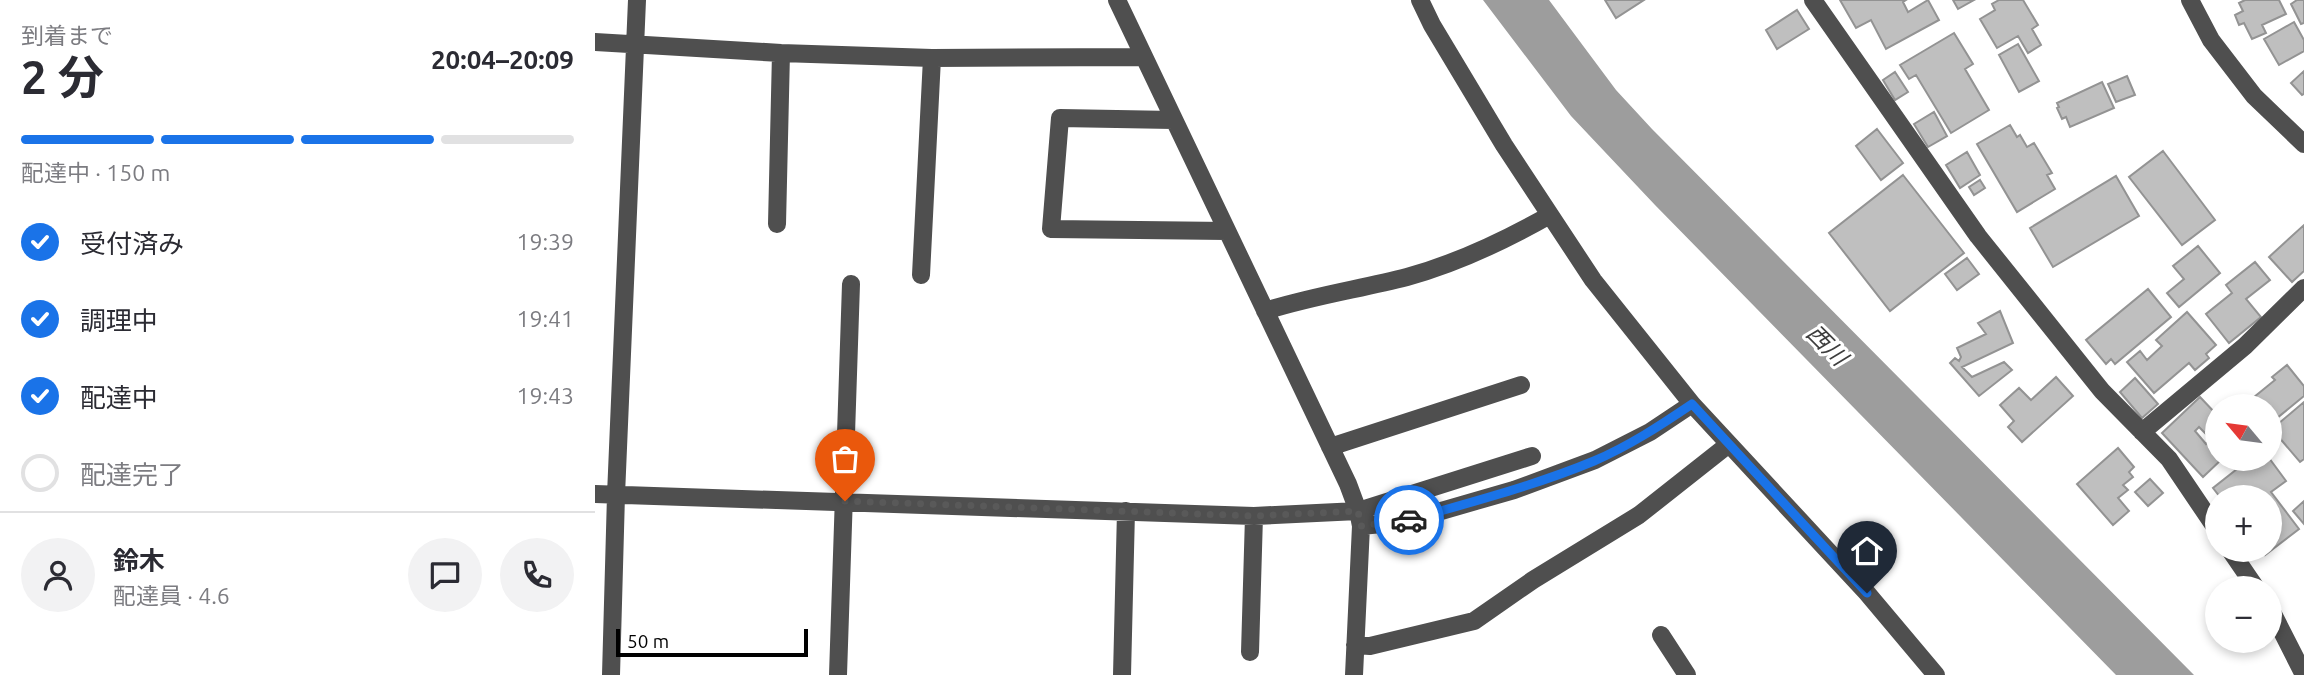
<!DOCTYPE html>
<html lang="ja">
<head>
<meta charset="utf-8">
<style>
	body { margin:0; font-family:Ubuntu,"Noto Sans JP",sans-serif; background:#f2f2f3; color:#2b2b33; height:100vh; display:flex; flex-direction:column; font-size:26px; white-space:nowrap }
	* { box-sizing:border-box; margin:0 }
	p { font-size:23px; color:#7c7c81 }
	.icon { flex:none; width:38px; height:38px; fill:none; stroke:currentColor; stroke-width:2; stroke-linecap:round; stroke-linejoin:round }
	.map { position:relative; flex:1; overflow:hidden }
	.details { display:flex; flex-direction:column; background:#fff; width:595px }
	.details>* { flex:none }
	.needle { width:46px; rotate:299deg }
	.tools { position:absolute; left:1610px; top:394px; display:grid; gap:14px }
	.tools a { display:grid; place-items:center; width:77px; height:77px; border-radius:50%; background:#fff; box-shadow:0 4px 10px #0003; font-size:35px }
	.scale { position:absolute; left:21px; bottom:18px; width:192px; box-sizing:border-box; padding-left:7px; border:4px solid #000; border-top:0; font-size:19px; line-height:24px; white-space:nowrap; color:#000; -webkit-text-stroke:5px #fff; paint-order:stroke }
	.pin { position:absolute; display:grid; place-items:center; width:60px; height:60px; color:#fff; margin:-72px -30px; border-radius:50% 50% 50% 0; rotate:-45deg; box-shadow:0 0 7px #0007 }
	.pin .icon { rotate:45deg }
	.courier { position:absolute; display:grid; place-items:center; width:70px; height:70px; margin:-35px; border:5px solid #1a73e8; border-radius:50%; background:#fff; color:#222; box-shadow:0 2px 9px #0007 }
	.overview em { font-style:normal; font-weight:700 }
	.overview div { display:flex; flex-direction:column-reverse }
	.overview { display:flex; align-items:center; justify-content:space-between; height:119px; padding:0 21px }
	h1 { font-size:46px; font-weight:700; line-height:52px }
	.bar { display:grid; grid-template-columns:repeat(4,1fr); gap:10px 7px; align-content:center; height:84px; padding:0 21px }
	.bar i { height:9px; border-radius:5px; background:#e1e1e2 }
	.bar .current { background:#1a73e8 }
	.bar p { grid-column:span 4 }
	.line { display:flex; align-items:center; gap:18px; padding:0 21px; border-top:2px solid #e1e1e2 }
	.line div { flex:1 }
	.round { display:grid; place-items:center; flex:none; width:74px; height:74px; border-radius:37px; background:#f2f2f3 }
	ol { padding:0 21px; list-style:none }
	li { display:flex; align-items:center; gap:21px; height:77px }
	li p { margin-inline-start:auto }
	li .icon { padding:7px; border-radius:50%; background:#1a73e8; color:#fff; stroke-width:4 }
	li:last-child { color:#7c7c81 }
	li i { width:38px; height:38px; border:4px solid #e1e1e2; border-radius:50% }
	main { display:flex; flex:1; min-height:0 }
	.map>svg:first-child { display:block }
	.water { fill:#9d9d9d }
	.building { fill:#bfbfbf; stroke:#939393; stroke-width:2 }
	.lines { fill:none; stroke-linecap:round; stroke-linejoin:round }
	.minor { stroke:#4f4f4f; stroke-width:18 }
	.done { stroke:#595959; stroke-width:7; stroke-dasharray:0 12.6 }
	.route { stroke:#1a73e8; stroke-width:9 }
	.labels { text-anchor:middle; stroke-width:6; stroke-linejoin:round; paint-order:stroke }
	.water-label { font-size:23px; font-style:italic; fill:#3e3e3e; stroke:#fff }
</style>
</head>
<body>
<main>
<section class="details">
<div class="overview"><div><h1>2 分</h1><p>到着まで</p></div><em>20:04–20:09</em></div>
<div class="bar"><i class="current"></i><i class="current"></i><i class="current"></i><i></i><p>配達中 · 150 m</p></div>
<ol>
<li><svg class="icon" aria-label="check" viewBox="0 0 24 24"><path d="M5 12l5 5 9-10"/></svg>受付済み<p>19:39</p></li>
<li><svg class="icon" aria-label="check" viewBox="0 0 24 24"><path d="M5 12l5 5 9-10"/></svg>調理中<p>19:41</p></li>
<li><svg class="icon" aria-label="check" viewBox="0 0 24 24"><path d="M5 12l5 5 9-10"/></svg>配達中<p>19:43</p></li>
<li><i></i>配達完了</li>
</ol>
<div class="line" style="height:126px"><a class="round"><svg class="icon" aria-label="person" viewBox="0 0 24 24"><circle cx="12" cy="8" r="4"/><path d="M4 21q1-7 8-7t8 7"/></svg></a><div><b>鈴木</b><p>配達員 · 4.6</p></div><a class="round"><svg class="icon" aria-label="chat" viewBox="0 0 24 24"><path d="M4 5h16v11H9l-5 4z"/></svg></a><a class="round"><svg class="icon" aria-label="phone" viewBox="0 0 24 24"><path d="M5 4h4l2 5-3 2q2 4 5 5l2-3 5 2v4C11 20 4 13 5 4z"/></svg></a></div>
</section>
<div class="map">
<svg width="1709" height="675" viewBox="0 0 1709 675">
	<rect width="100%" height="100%" fill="#fff"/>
	<path class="water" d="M888 0H954L1021 90 1057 129 1599 675H1521L1060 205 976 116Z"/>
	<path class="building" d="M1010 0H1049L1021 18Z
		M1245 0H1311L1308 2 1313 12 1333 0 1344 20 1291 49 1276 20 1261 28Z
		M1358 0H1379L1363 9Z
		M1404 0H1428L1443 25 1437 29 1446 45 1433 53 1423 36 1402 48 1385 19 1400 10 1397 4Z
		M1650 0H1684L1691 14 1667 25 1671 33 1657 39 1649 23 1644 25 1640 15 1648 11 1644 3Z
		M1702 0H1709V23L1706 24 1696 4Z
		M1202 10 1214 29 1182 49 1171 30Z
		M1699 22 1709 40V51L1684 65 1669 39Z
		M1359 33 1378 64 1370 69 1394 110 1356 133 1321 75 1314 79 1305 65Z
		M1423 44 1444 81 1424 92 1404 55Z
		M1709 71V94L1707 95 1696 83Z
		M1300 72 1313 92 1300 100 1288 80Z
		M1532 76 1540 95 1521 102 1513 84Z
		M1507 82 1519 108 1475 127 1471 117 1467 119 1462 108 1464 107 1462 103Z
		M1339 112 1352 136 1333 147 1319 124Z
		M1415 125 1422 137 1425 135 1432 147 1439 143 1457 173 1452 175 1460 189 1422 212 1382 144Z
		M1282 129 1308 163 1286 180 1261 146Z
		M1568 151 1620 220 1587 245 1534 177Z
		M1372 152 1385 175 1365 188 1351 165Z
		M1308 175 1369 253 1295 311 1234 233Z
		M1521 176 1544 216 1458 267 1435 228Z
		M1385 180 1390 188 1379 195 1374 187Z
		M1709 225V271L1697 282 1674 257Z
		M1603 246 1625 273 1584 307 1572 293 1589 279 1578 266Z
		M1372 258 1384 274 1362 290 1350 274Z
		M1660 262 1675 280 1651 299 1666 317 1634 343 1611 314 1637 293 1631 285Z
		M1553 289 1576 317 1520 364 1516 359 1511 364 1491 340Z
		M1405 311 1418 343 1367 367 1377 377 1409 362 1417 370 1384 396 1355 363 1360 358 1364 361 1366 357 1362 348 1391 334 1383 323Z
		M1592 312 1621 345 1611 354 1614 358 1600 370 1594 363 1559 393 1532 362 1545 351 1552 360 1567 346 1561 340Z
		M1692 365 1709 386V396L1676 423 1675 406H1656L1653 402 1680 380 1677 377Z
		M1461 377 1478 396 1427 442 1413 427 1419 421 1405 405 1424 388 1436 400Z
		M1540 378 1563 404 1547 418 1525 392Z
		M1605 397 1622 415V425L1612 435 1604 427 1600 431 1611 444 1616 440 1622 447V458H1628L1608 477 1567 433Z
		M1709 402V459L1705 462 1677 429Z
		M1523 448 1539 467 1534 472 1538 477 1528 485 1533 490 1523 498 1534 511 1518 525 1482 484Z
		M1656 458H1674L1691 481 1676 492 1704 529 1670 555 1666 550H1675V497H1625L1618 488Z
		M1555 479 1568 493 1553 506 1540 492Z
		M1709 501V524L1698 511Z"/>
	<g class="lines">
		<path class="minor" d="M522 0 753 484 763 511 766 526 759 675
			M825 0 837 25 909 145 998 280 1097 404 1272 593 1341 675
			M1218 0 1383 236 1507 391 1574 459 1622 530
			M1595 0 1616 40 1659 96 1709 144
			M0 42 186 53 337 58 549 57
			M578 120 465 118 456 229 632 231
			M182 224 186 53
			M326 275 337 58
			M670 311C717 296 765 289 812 277 863 263 909 241 955 215
			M1547 432 1650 346 1709 288
			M735 447 926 385
			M0 494 659 516 763 511 937 456
			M766 526 808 522 919 490 1000 460 1055 432 1097 404
			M1635 550 1661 588
			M1675 608 1709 675
			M1066 635 1092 675
			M760 645 775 646 879 621 938 580 1044 515 1134 444
			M655 652 659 516
			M16 675 21 495 42 0
			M243 675 256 284
			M527 675 531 511"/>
	</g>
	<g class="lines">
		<path class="done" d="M250 501 659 516 763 511 766 526 814 520"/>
		<path class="route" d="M814 520C876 502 939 486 999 461 1034 446 1066 425 1097 404L1272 593"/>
	</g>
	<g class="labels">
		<g class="water-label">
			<text transform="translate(1232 345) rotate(45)" y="8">西川</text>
		</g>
	</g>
</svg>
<div class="tools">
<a><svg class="needle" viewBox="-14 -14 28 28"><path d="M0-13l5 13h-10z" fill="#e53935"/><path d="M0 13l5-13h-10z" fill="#7c7c81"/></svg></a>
<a>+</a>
<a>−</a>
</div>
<div class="scale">50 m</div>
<div class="pin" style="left:250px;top:501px;background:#ea580c"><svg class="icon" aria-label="bag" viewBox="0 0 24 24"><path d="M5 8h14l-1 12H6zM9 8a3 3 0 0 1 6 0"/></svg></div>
<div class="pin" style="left:1272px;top:593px;background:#1f2937"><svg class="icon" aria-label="home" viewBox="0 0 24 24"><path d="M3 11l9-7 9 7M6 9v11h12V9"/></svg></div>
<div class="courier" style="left:814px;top:520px"><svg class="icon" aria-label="car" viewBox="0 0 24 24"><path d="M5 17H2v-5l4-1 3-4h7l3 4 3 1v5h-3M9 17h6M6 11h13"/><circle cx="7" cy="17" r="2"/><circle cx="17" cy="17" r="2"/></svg></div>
</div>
</main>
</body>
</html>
